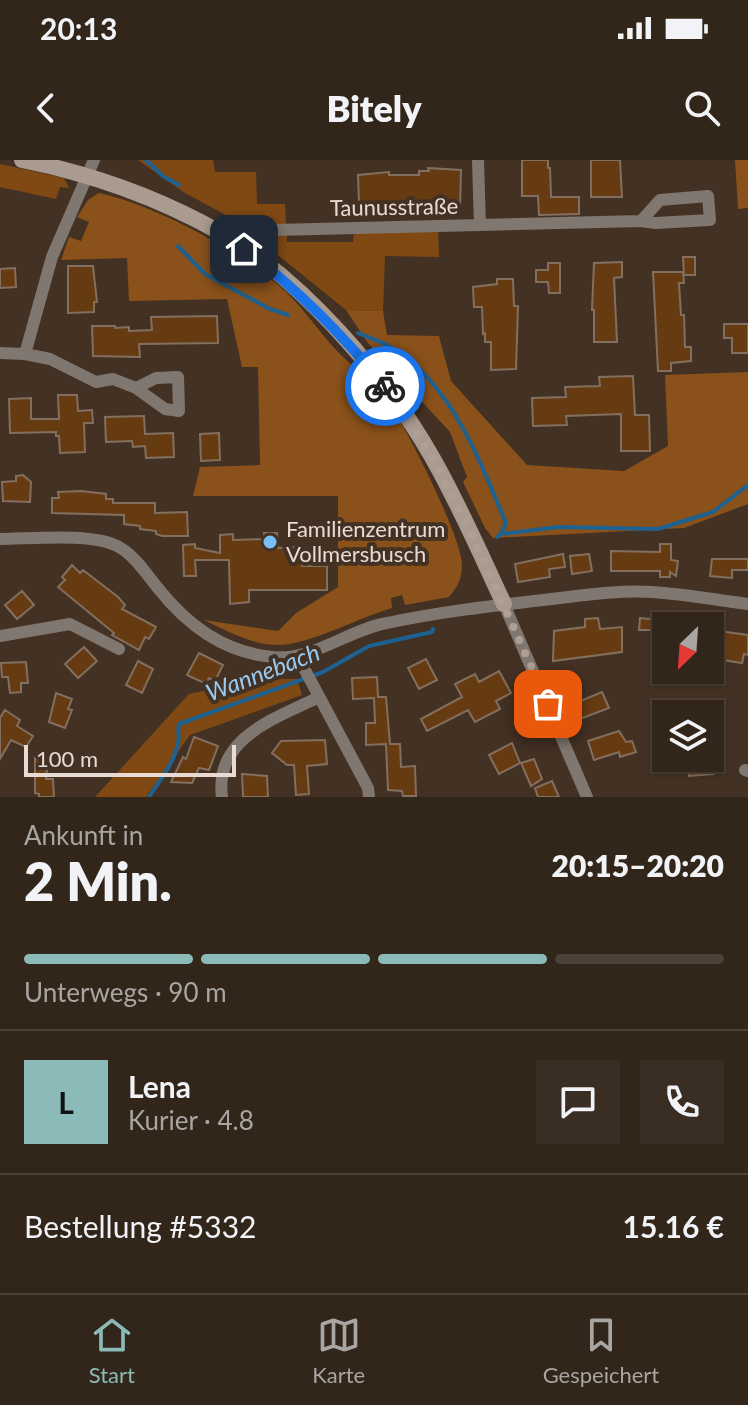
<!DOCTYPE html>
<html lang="de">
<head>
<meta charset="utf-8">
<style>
	body { margin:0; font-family:Lato,sans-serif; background:#3a2d23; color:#f1f3f6; height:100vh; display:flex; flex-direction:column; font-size:30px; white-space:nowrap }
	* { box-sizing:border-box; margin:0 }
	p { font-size:26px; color:#a8a5a2 }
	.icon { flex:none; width:44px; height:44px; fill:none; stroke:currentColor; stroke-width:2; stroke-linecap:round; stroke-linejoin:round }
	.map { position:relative; height:637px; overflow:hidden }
	.details { display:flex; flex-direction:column; background:#32251a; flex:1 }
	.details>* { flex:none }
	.needle { width:52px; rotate:205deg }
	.fabs { position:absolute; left:652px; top:452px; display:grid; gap:16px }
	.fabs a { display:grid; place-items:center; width:72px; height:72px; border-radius:0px; background:#32251a; box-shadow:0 2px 6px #0004,0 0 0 2px #4d4239; font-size:40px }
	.scale { position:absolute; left:24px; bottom:20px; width:212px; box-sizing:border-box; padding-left:8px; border:4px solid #e7dbd3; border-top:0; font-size:22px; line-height:28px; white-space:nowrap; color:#e7dbd3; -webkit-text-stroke:6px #433123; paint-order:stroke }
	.pin { position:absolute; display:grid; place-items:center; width:68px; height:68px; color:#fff; margin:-34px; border-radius:16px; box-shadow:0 4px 12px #0006 }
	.courier { position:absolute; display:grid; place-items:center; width:80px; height:80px; margin:-40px; border:6px solid #1a73e8; border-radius:50%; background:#fff; color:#222; box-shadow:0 2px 10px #0007 }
	.summary em { font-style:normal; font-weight:800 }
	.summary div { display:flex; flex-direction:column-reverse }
	.summary { display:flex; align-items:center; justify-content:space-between; height:136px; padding:0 24px }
	h1 { font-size:52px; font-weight:800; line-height:60px }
	.bar { display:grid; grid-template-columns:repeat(4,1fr); gap:12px 8px; align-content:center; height:96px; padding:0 24px }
	.bar i { height:10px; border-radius:6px; background:#4d4239 }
	.bar .selected { background:#8bbbb9 }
	.bar p { grid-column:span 4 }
	.line { display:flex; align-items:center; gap:20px; padding:0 24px; border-top:2px solid #4d4239 }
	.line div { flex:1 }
	.round { display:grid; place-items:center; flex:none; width:84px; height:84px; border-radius:0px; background:#3a2d23 }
	.status { display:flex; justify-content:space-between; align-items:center; height:56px; padding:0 40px; background:#32251a; direction:ltr }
	.status svg { height:22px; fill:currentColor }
	header { display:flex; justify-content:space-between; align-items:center; height:104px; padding:0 24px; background:#32251a; font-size:36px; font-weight:800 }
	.dock { display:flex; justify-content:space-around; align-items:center; height:112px; border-top:2px solid #4d4239; background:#32251a; font-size:22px; color:#a8a5a2 }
	.dock a { display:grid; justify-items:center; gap:4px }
	.dock .selected { color:#8bbbb9 }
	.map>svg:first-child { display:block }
	.green { fill:#804914 }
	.forest { fill:#8a511a }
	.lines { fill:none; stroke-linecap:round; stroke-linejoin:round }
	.stream { stroke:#1d6291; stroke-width:4 }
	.building { fill:#673b12; stroke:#836f5f; stroke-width:2 }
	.street { stroke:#807770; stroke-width:12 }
	.secondary { stroke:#aa9b90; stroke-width:16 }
	.done { stroke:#aea095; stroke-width:8; stroke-dasharray:0 14.4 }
	.route { stroke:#1a73e8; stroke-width:10 }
	.poi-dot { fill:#78bff7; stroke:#433123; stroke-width:3 }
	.labels { text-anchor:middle; stroke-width:8; stroke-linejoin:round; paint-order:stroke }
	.street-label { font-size:22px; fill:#e7dbd3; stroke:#433123 }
	.poi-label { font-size:22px; fill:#e7dbd3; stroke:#433123; text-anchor:start }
	.water-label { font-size:24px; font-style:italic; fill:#97caf3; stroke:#433123 }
</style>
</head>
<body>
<div class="status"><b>20:13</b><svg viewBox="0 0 49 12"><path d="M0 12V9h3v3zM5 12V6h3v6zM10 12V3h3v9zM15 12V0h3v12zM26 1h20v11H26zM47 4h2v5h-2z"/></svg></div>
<header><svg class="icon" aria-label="back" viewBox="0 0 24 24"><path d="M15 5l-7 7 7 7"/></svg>Bitely<svg class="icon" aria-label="search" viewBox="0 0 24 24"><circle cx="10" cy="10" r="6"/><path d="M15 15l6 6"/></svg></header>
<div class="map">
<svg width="748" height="637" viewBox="0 0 748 637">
	<rect width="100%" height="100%" fill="#433123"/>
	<path class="green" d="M138 0H213L215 12H256L257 44H285L287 82H353L354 70 438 68 439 97 385 96 383 151 346 150 253 75 248 67 185 33Z
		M0 4 64 18 69 28 60 27 56 39 0 27Z
		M261 519H297L302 535 190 575 146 637H95L189 534Z"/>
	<path class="forest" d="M735 0H748V48L738 49Z
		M99 33C157 46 231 87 277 124 303 145 319 174 343 197 356 209 371 219 383 234 403 260 460 373 462 404 462 418 458 427 449 437L405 445 402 435 391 438 392 448C360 457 311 484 280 485 254 486 227 471 204 460L278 471 296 453 338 427V336H193L200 307 260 305 258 207H242L227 139 129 141 127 98 61 100 69 77 81 81 89 62 77 57 88 40Z
		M346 150 383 151 387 175 439 176 451 221 527 305 624 311 668 286 665 215 748 212V344L684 368 493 378 485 368 463 322 467 317 450 272 368 183Z"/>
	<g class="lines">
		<path class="stream" d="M146 0 163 16 179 25
			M178 86 205 114 270 149 288 155
			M358 173C369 178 382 181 392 188 452 224 480 302 506 363L501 373
			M497 377 501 374 558 367 658 369 713 352 748 325
			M149 637C160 620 174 603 178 583 180 576 177 572 179 564L323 512 369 486 432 472 433 469"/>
	</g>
	<path class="building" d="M522 0H548V8H550L551 37H579V54L539 55 538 36H522Z
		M591 0H620L622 37H591Z
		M428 8 461 10 460 49H440V43L389 47V43L359 44 358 15 389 12V15H419V11H429Z
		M683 97H695V115H684Z
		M622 102V117L614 118 617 182H594V150H592L594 103Z
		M548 103H560V133H549L548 122H536V110H548Z
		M68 106H93L97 142H94V152L68 153Z
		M15 108 16 127 0 128V109Z
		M653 112H683L684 123H679L681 155H684L685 187H691V201L671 203V211H658Z
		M497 119H513L514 146H518L516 209 491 210V182H485V173L483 174 482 147H474L473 127 497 124Z
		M217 156 218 183 139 184 140 197 93 196 92 166H115V168L129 167V171L152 170 151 157Z
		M724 164H748V193H732V178H724Z
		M633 216 635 255H649L650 291H621V254L566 256 567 265 533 266 532 238 566 237 565 227 600 226 599 217Z
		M58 235H77L78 251 92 250 93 263H84L85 292 60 293 59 276H56V272L10 273 9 239 31 238V259H59Z
		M144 256 145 274 173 273 174 297 146 298 145 286 133 287 132 281 106 282 105 257Z
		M219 273 220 300 201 301 200 274Z
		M23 315 31 322 30 342 3 341 2 322 16 321V316Z
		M81 331 106 334V339H113V343H155V353L187 352 188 376H162L156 374V371L140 369V366L124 364V355L52 353V338H59L58 332Z
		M264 373H277L278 388 301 387 302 406H327V430H249V442L230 444 229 400H195L196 416H184L183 385 195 384V388L220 393V375L233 374V380L264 379Z
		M660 384H671V400L678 401 676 416 670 412V417H660V411H611V391L660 392Z
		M563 394 565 407 549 409 550 417 518 422 515 404Z
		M589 394 592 411 572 414 570 396Z
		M712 399H748V410H732V418L710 416Z
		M72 405 80 413 83 410 118 437 125 445 122 449 156 467 149 479 145 477 139 490 112 475 114 473 58 427 65 420 62 417Z
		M22 431 34 445 17 459 5 445Z
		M598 458 600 469 622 467V492L553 501 554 471 585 467V459Z
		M640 458 682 462V466H666V470H639Z
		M712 470 748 475V495L744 494 742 503 710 498Z
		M84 487 97 501 78 518 65 504Z
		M199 493 223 505 215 521 209 518 206 524 187 515Z
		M426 499 437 520 419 529 408 508Z
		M138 501 153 509 142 533 126 525Z
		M26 502 28 523H21V532L10 533 8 517H2L1 503Z
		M499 511 511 533 496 541 500 549 475 562 468 550 427 571 421 559 462 537 455 524 475 514 479 522Z
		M377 517 378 537H386L390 584H400L401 607 415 606 416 636H403L402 631 388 630 386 584 366 585V563H375L374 538 353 539 352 518Z
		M602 532 609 548 580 559 573 544Z
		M56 533 72 539 68 549 72 550 65 568 49 562Z
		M5 550 20 560 17 566 33 576 26 587 11 580 0 599V558Z
		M619 571 626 582 632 581 636 592 620 597 619 592 594 600 588 581Z
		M194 577 218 586 209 610 199 608 192 623 171 622 183 597 186 599Z
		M325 580 327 604 307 606 309 634 296 635 294 605H287L272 593 281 581Z
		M512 583 520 603 499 614 489 595Z
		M35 598 48 599 46 619H53L54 637H39V634L35 633Z
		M688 598H713V614L689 616Z
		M534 599 542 619 531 626 521 603Z
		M242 614 267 616 268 637H243Z
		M552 621 559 637H538L535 628Z"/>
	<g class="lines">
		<path class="street" d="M480 65 641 61 655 63 710 60 708 36 660 40 641 61
			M224 74 235 71 480 65 478 0
			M0 193 25 194 52 97 94 0
			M25 194 50 199 96 222 113 219 136 228 165 249 179 251 178 217 156 218 136 228
			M0 379C30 379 88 373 115 385 133 393 145 412 157 427 187 465 223 492 272 497 314 501 347 470 387 463 439 452 491 446 543 440 579 436 615 430 652 432 684 434 716 440 748 444
			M504 444 587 637
			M0 476 70 464 119 489
			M298 497 368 628 369 637
			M745 610 748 611
			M222 637C214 577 277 558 319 537"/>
		<path class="secondary" d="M22 0C92 14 159 38 221 73 301 118 387 218 432 297 459 344 481 395 504 444"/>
	</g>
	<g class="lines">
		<path class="done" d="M385 226 431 296 471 373 548 544"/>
		<path class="route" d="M244 89C298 129 342 175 385 226"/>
	</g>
	<circle class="poi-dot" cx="270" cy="382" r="8"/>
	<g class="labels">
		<g class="street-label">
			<text transform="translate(394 47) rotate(-1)" y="8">Taunusstraße</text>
		</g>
		<g class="poi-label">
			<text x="286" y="377">Familienzentrum<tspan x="286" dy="25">Vollmersbusch</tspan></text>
		</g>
		<g class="water-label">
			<text transform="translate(263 513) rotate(-21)" y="8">Wannebach</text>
		</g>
	</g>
</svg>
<div class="fabs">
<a><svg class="needle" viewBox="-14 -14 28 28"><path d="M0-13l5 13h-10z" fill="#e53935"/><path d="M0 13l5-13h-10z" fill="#a8a5a2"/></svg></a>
<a><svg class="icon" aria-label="layers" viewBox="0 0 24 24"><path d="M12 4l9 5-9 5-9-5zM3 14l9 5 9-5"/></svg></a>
</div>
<div class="scale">100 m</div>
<div class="pin" style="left:548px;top:544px;background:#ea580c"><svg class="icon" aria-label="bag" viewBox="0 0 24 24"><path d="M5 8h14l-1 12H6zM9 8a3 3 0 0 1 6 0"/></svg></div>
<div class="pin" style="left:244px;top:89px;background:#1f2937"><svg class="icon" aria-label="home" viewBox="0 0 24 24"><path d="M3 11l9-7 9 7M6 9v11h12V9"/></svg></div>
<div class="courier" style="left:385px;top:226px"><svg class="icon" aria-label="bike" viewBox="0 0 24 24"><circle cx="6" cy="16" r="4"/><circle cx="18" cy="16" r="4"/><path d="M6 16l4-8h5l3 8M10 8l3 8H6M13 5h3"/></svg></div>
</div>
<section class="details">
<div class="summary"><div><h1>2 Min.</h1><p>Ankunft in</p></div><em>20:15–20:20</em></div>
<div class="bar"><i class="selected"></i><i class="selected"></i><i class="selected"></i><i></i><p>Unterwegs · 90 m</p></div>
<div class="line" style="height:144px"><b class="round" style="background:#8bbbb9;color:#111">L</b><div><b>Lena</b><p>Kurier · 4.8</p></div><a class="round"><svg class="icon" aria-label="chat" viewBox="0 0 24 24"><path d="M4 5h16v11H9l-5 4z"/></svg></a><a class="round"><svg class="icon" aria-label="phone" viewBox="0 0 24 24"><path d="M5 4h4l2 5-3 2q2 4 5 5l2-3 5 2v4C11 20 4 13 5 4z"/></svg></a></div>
<div class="line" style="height:104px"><div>Bestellung #5332</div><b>15.16 €</b></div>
</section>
<nav class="dock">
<a class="selected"><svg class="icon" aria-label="home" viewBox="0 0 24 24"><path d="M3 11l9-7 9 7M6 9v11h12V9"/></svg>Start</a>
<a><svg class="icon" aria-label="map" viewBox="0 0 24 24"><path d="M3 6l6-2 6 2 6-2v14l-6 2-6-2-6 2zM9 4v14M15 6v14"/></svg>Karte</a>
<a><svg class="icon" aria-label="saved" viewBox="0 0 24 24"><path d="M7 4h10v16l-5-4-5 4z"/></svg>Gespeichert</a>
</nav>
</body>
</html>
